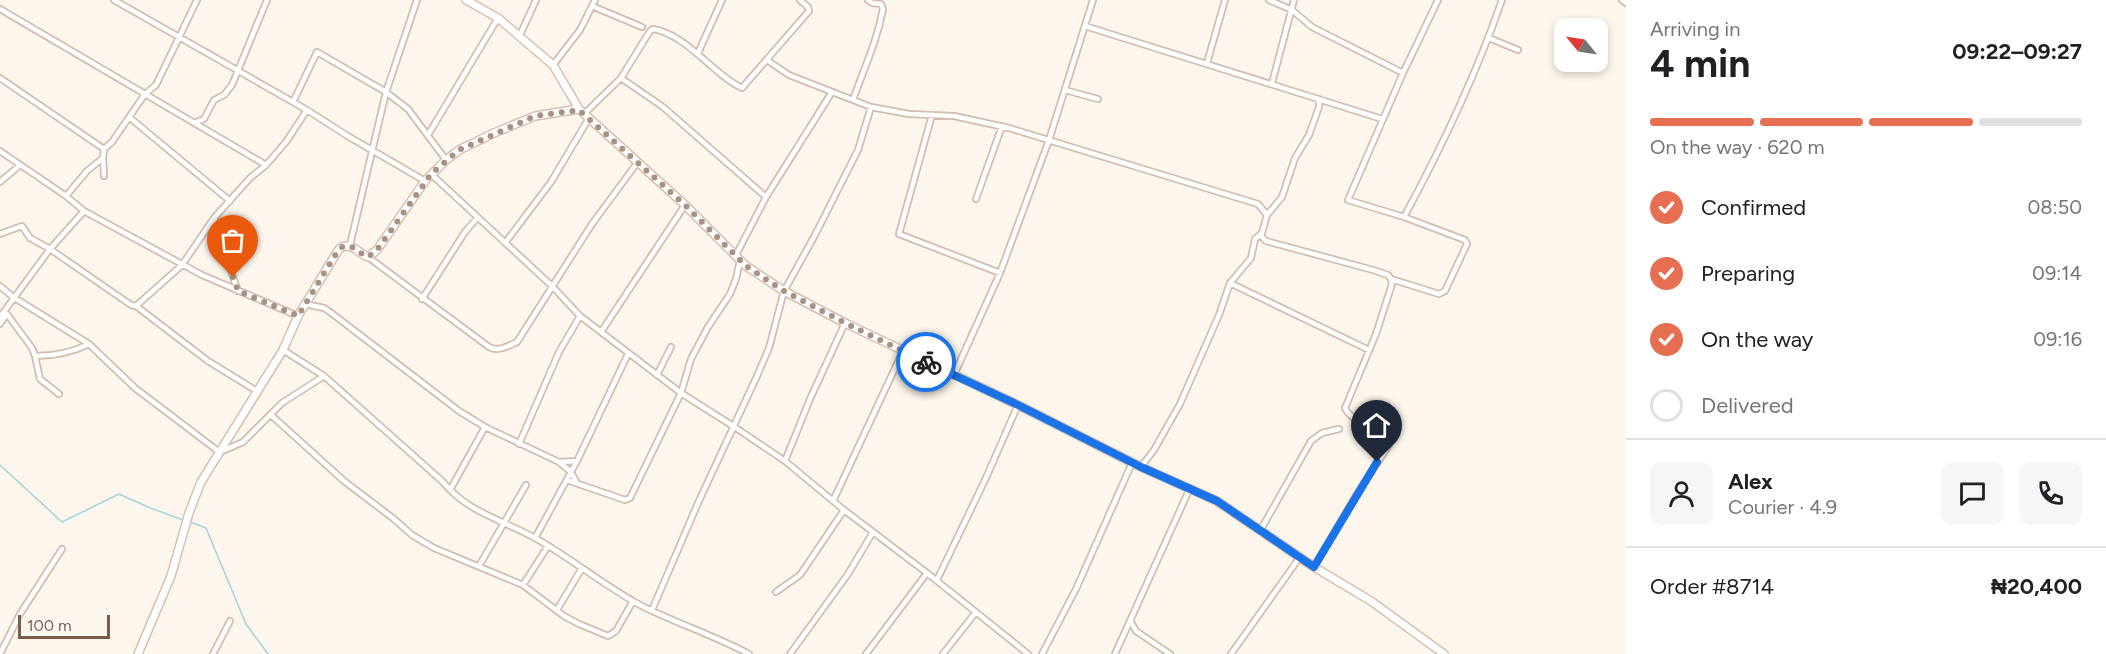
<!DOCTYPE html>
<html lang="en">
<head>
<meta charset="utf-8">
<style>
	body { margin:0; font-family:Figtree,sans-serif; background:#f6f6f6; color:#202124; height:100vh; display:flex; flex-direction:column; font-size:22px; white-space:nowrap }
	* { box-sizing:border-box; margin:0 }
	p { font-size:20px; color:#757577 }
	.icon { flex:none; width:33px; height:33px; fill:none; stroke:currentColor; stroke-width:2; stroke-linecap:round; stroke-linejoin:round }
	.map { position:relative; flex:1; overflow:hidden }
	.sheet { display:flex; flex-direction:column; background:#fff; width:480px }
	.sheet>* { flex:none }
	.needle { width:39px; rotate:300deg }
	.buttons { position:absolute; left:1554px; top:18px; display:grid; gap:12px }
	.buttons a { display:grid; place-items:center; width:54px; height:54px; border-radius:12px; background:#fff; box-shadow:0 3px 9px #0003; font-size:30px }
	.scale { position:absolute; left:18px; bottom:15px; width:92px; box-sizing:border-box; padding-left:6px; border:3px solid #7a5c4d; border-top:0; font-size:16px; line-height:21px; white-space:nowrap; color:#7a5c4d; -webkit-text-stroke:4px #fffaf3; paint-order:stroke }
	.pin { position:absolute; display:grid; place-items:center; width:51px; height:51px; color:#fff; margin:-62px -26px; border-radius:50% 50% 50% 0; rotate:-45deg; box-shadow:0 0 6px #0007 }
	.pin .icon { rotate:45deg }
	.courier { position:absolute; display:grid; place-items:center; width:60px; height:60px; margin:-30px; border:4px solid #1a73e8; border-radius:50%; background:#fff; color:#222; box-shadow:0 2px 8px #0007 }
	.head em { font-style:normal; font-weight:700 }
	.head div { display:flex; flex-direction:column-reverse }
	.head { display:flex; align-items:center; justify-content:space-between; height:102px; padding:0 24px }
	h1 { font-size:39px; font-weight:700; line-height:45px }
	.bar { display:grid; grid-template-columns:repeat(4,1fr); gap:9px 6px; align-content:center; height:72px; padding:0 24px }
	.bar i { height:8px; border-radius:4px; background:#e0e0e0 }
	.bar .active { background:#e76f51 }
	.bar p { grid-column:span 4 }
	.line { display:flex; align-items:center; gap:15px; padding:0 24px; border-top:2px solid #e0e0e0 }
	.line div { flex:1 }
	.round { display:grid; place-items:center; flex:none; width:63px; height:63px; border-radius:12px; background:#f6f6f6 }
	ol { padding:0 24px; list-style:none }
	li { display:flex; align-items:center; gap:18px; height:66px }
	li p { margin-inline-start:auto }
	li .icon { padding:6px; border-radius:50%; background:#e76f51; color:#fff; stroke-width:4 }
	li:last-child { color:#757577 }
	li i { width:33px; height:33px; border:3px solid #e0e0e0; border-radius:50% }
	main { display:flex; flex:1; min-height:0 }
	.map>svg:first-child { display:block }
	.lines { fill:none; stroke-linecap:round; stroke-linejoin:round }
	.stream { stroke:#a5d3da; stroke-width:1.5 }
	.street-casing { stroke:#d1beb0; stroke-width:8 }
	.secondary-casing { stroke:#d6c0b0; stroke-width:10 }
	.street { stroke:#fff; stroke-width:4.5 }
	.secondary { stroke:#fff; stroke-width:7 }
	.done { stroke:#a89285; stroke-width:6; stroke-dasharray:0 10.8 }
	.route { stroke:#1a73e8; stroke-width:8 }
</style>
</head>
<body>
<main>
<div class="map">
<svg width="1626" height="654" viewBox="0 0 1626 654">
	<rect width="100%" height="100%" fill="#fdf6ec"/>
	<g class="lines">
		<path class="stream" d="M0 465 62 522 119 494 148 507 183 520
			M190 522 206 528 246 624 268 654"/>
		<defs>
			<path id="street" d="M114 0 307 110 346 135 425 181
				M1269 0 1292 10 1312 27 1403 73
				M1622 0 1626 3
				M592 6 642 27
				M0 9 266 165
				M1085 26 1382 119
				M520 35 536 0
				M1489 38 1518 50
				M698 53 722 0
				M767 60 789 75 871 107 909 114 954 116 1009 128 1258 204 1267 215 1262 233 1255 239 1251 258 1230 283 1219 315 1180 404 1154 450 1141 467
				M1207 63 1225 0
				M553 65 580 30 595 0
				M0 78 104 149
				M621 78 663 107 766 197
				M1272 83 1294 0
				M1065 90 1098 99
				M853 100C864 68 877 42 883 9L881 4 872 3 868 0
				M293 102 317 52 386 92 408 109 446 160
				M584 114 621 78 650 31 653 29C688 35 712 74 742 88L809 11 808 7 800 0
				M932 115 899 234 1000 273
				M129 117 230 201
				M194 123 204 119 214 100 224 95 232 85 267 0
				M428 135 498 18
				M0 151 66 196 84 211 202 275 298 316
				M103 158 104 176
				M431 174 552 286 580 316 681 393 733 426 785 461 844 510 927 573 1028 654
				M0 182 20 165
				M66 196 87 171 103 158 104 149 112 142 145 94 156 85 197 0
				M976 199 1002 126
				M1267 215 1282 197 1295 158 1309 135 1319 107V99
				M1404 217C1442 147 1476 75 1502 0
				M214 218C223 243 229 267 238 291
				M1262 233 1261 236 1266 241 1373 270 1388 275 1391 279 1439 294 1445 291 1467 244 1465 240 1404 217 1348 200 1403 73 1438 0
				M0 234 22 226 30 238 50 249 131 305 136 306 208 361 257 391
				M505 243 551 182 589 118
				M350 245 386 92 417 0
				M736 255 766 197 832 92
				M368 257 489 347C498 352 508 346 517 342L592 224 637 163
				M1230 283 1369 350
				M0 286 13 297 89 344 135 388 218 451
				M422 299 465 232 477 218
				M305 304 324 308 330 312 459 411 485 427 559 462 571 472 577 483
				M136 306 182 265 214 218 250 178 266 165 286 142 307 110
				M7 314 32 348 35 356C55 356 71 353 89 344
				M0 317 50 249 84 211
				M0 324 7 314
				M601 332 685 205
				M283 350 324 376 442 481C468 513 501 519 535 538 571 558 603 585 640 605 675 623 714 635 749 654
				M35 356 40 379 59 394
				M657 375 671 347
				M954 375 1000 273 1049 140 1093 0
				M271 415 344 481 394 519 412 535 434 548 523 585 564 616 579 624 608 636 616 631 633 601
				M519 444 559 352 580 316
				M220 452 243 442 282 403 324 376
				M785 461 810 399 845 323
				M559 462 577 461
				M567 480 625 500 630 498 681 393 691 359 708 327 730 294 736 279 740 260
				M450 490 485 427
				M833 501 903 351
				M1260 531 1311 441 1322 433 1339 429
				M535 538 577 461 628 354
				M479 566 526 485
				M1314 567 1355 497 1389 445C1385 429 1353 425 1345 408L1376 334 1392 284 1391 279
				M937 580 985 480 1018 405
				M523 585 548 546
				M776 592 800 575 844 510
				M557 610 582 568
				M652 610 698 503 757 376 769 348 784 291 815 235 858 150 871 107
				M1131 622 1136 631 1170 654
				M0 654 20 614 62 549
				M213 654 230 621
				M790 654 848 574 873 532
				M866 654 927 573
				M943 654 976 612
				M1042 654 1076 589 1132 463
				M1115 654 1190 488
				M1231 654 1300 557"/>
			<path id="secondary" d="M466 0 498 18 553 65 579 109 685 205 746 266 784 291 845 323 1018 405 1141 467 1217 501 1314 567 1371 601 1444 654
				M138 654 171 576 189 513 201 482 283 350 298 316 339 249C351 240 357 253 368 257L377 250 425 181 446 160 459 150 494 133 535 116 579 109"/>
		</defs>
		<use href="#street" class="street-casing"/>
		<use href="#secondary" class="secondary-casing"/>
		<use href="#street" class="street"/>
		<use href="#secondary" class="secondary"/>
	</g>
	<g class="lines">
		<path class="done" d="M233 277 238 291 298 316 339 249C351 240 357 253 368 257L377 250 431 174 459 150 535 116 579 110 685 205 746 266 784 291 845 323 926 362"/>
		<path class="route" d="M926 362 1018 405 1141 467 1217 501 1314 567 1377 462"/>
	</g>
</svg>
<div class="buttons">
<a><svg class="needle" viewBox="-14 -14 28 28"><path d="M0-13l5 13h-10z" fill="#e53935"/><path d="M0 13l5-13h-10z" fill="#757577"/></svg></a>
</div>
<div class="scale">100 m</div>
<div class="pin" style="left:233px;top:277px;background:#ea580c"><svg class="icon" aria-label="bag" viewBox="0 0 24 24"><path d="M5 8h14l-1 12H6zM9 8a3 3 0 0 1 6 0"/></svg></div>
<div class="pin" style="left:1377px;top:462px;background:#1f2937"><svg class="icon" aria-label="home" viewBox="0 0 24 24"><path d="M3 11l9-7 9 7M6 9v11h12V9"/></svg></div>
<div class="courier" style="left:926px;top:362px"><svg class="icon" aria-label="bike" viewBox="0 0 24 24"><circle cx="6" cy="16" r="4"/><circle cx="18" cy="16" r="4"/><path d="M6 16l4-8h5l3 8M10 8l3 8H6M13 5h3"/></svg></div>
</div>
<section class="sheet">
<div class="head"><div><h1>4 min</h1><p>Arriving in</p></div><em>09:22–09:27</em></div>
<div class="bar"><i class="active"></i><i class="active"></i><i class="active"></i><i></i><p>On the way · 620 m</p></div>
<ol>
<li><svg class="icon" aria-label="check" viewBox="0 0 24 24"><path d="M5 12l5 5 9-10"/></svg>Confirmed<p>08:50</p></li>
<li><svg class="icon" aria-label="check" viewBox="0 0 24 24"><path d="M5 12l5 5 9-10"/></svg>Preparing<p>09:14</p></li>
<li><svg class="icon" aria-label="check" viewBox="0 0 24 24"><path d="M5 12l5 5 9-10"/></svg>On the way<p>09:16</p></li>
<li><i></i>Delivered</li>
</ol>
<div class="line" style="height:108px"><a class="round"><svg class="icon" aria-label="person" viewBox="0 0 24 24"><circle cx="12" cy="8" r="4"/><path d="M4 21q1-7 8-7t8 7"/></svg></a><div><b>Alex</b><p>Courier · 4.9</p></div><a class="round"><svg class="icon" aria-label="chat" viewBox="0 0 24 24"><path d="M4 5h16v11H9l-5 4z"/></svg></a><a class="round"><svg class="icon" aria-label="phone" viewBox="0 0 24 24"><path d="M5 4h4l2 5-3 2q2 4 5 5l2-3 5 2v4C11 20 4 13 5 4z"/></svg></a></div>
<div class="line" style="height:78px"><div>Order #8714</div><b>₦20,400</b></div>
</section>
</main>
</body>
</html>
